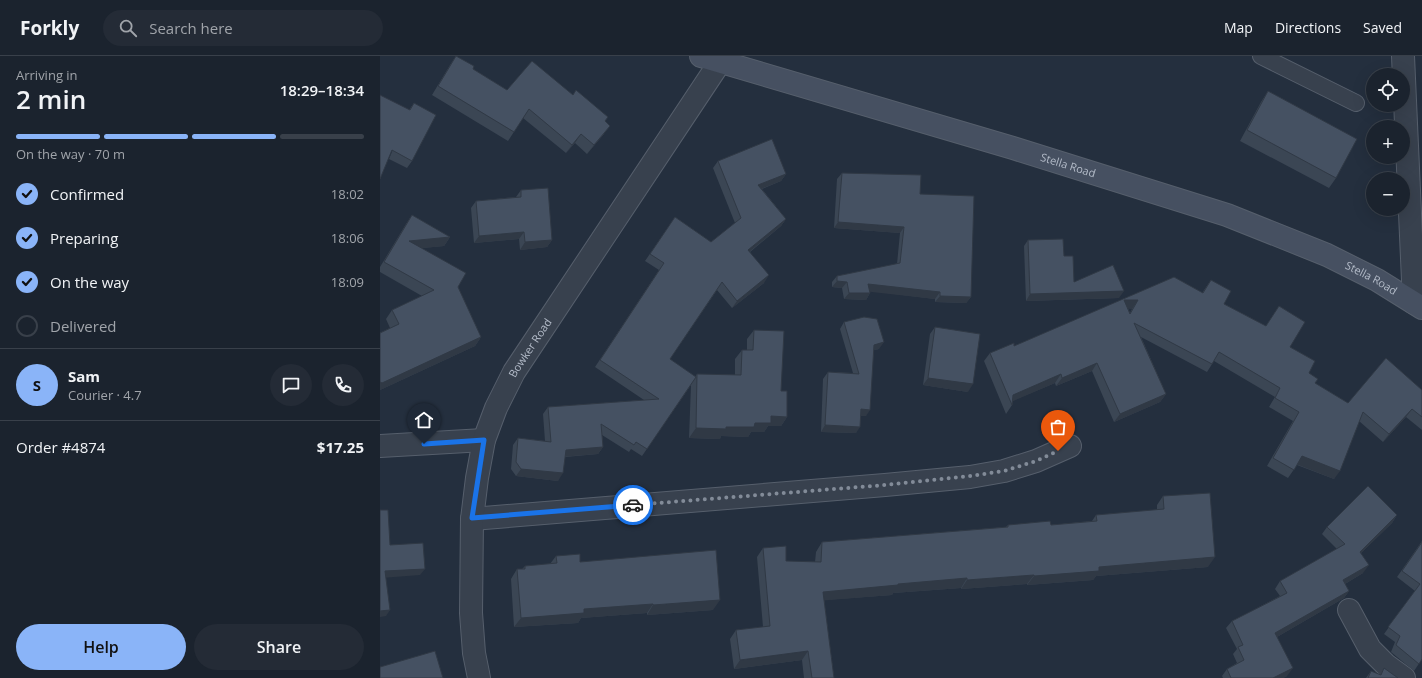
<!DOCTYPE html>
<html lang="en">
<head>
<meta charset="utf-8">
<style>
	body { margin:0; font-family:"Open Sans",sans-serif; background:#242b36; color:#f1f3f6; height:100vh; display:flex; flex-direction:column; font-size:15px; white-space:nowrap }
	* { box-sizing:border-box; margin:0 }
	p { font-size:13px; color:#a0a4aa }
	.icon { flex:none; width:22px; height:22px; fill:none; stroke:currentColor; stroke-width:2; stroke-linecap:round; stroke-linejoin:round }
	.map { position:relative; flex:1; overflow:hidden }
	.drawer { display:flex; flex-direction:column; background:#1b232e; width:380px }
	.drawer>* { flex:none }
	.controls { position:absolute; left:986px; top:12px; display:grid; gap:8px }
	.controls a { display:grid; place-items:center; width:44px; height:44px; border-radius:50%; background:#1b232e; box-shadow:0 4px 16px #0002,0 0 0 1px #39404a; font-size:20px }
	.pin { position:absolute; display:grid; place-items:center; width:34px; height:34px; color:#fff; margin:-41px -17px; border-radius:50% 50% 50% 0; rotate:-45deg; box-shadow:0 0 4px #0007 }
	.pin .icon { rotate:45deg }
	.courier { position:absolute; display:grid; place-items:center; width:40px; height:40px; margin:-20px; border:3px solid #1a73e8; border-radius:50%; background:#fff; color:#222; box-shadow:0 1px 5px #0007 }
	.headline em { font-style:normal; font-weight:600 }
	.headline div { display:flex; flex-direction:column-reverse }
	.headline { display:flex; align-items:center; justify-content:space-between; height:68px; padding:0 16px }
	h1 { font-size:26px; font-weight:600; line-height:30px }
	.bar { display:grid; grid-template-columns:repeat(4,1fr); gap:6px 4px; align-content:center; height:48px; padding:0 16px }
	.bar i { height:5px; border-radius:3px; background:#39404a }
	.bar .current { background:#8ab4f8 }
	.bar p { grid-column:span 4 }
	.line { display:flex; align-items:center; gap:10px; padding:0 16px; border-top:1px solid #39404a }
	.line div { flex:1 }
	.round { display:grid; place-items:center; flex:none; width:42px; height:42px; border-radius:21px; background:#242b36 }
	ol { padding:0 16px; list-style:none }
	li { display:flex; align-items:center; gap:12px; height:44px }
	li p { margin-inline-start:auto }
	li .icon { padding:4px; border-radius:50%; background:#8ab4f8; color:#111; stroke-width:4 }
	li:last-child { color:#a0a4aa }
	li i { width:22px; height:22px; border:2px solid #39404a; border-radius:50% }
	.cta { display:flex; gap:8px; margin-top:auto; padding:8px 16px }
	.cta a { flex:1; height:46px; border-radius:24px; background:#8ab4f8; color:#111; font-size:16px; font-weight:600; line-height:46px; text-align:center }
	.cta a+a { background:#242b36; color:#f1f3f6 }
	header { display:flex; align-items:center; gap:24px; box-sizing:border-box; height:56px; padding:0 20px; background:#1b232e; border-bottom:1px solid #39404a }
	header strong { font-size:19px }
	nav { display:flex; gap:22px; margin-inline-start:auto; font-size:14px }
	.search { width:280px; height:36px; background:#242b36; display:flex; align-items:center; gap:10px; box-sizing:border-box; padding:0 14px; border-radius:22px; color:#a0a4aa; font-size:15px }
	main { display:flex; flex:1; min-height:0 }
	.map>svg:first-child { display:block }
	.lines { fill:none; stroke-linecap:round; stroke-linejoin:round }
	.service-casing { stroke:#565f6c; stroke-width:18 }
	.minor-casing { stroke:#565f6c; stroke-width:24 }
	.secondary-casing { stroke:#565f6c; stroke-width:24 }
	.service { stroke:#38414e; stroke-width:16 }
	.minor { stroke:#38414e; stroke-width:22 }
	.secondary { stroke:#465061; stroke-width:22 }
	.wall { fill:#3b4654; fill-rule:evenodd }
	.shaded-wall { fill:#303945 }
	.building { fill:#455162; stroke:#303945; fill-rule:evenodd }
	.done { stroke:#828b98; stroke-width:4; stroke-dasharray:0 7.2 }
	.route { stroke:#1a73e8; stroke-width:5 }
	.labels { text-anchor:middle; stroke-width:4; stroke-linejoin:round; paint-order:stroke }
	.street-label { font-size:11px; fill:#b4bcc9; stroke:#1d2633 }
</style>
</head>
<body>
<header>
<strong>Forkly</strong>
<div class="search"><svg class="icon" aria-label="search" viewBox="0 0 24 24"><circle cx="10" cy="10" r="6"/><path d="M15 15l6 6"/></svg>Search here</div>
<nav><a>Map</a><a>Directions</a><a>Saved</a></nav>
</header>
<main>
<section class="drawer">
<div class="headline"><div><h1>2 min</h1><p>Arriving in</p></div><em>18:29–18:34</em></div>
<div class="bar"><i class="current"></i><i class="current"></i><i class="current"></i><i></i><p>On the way · 70 m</p></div>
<ol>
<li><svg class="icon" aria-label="check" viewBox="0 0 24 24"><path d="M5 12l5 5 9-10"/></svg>Confirmed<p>18:02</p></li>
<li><svg class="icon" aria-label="check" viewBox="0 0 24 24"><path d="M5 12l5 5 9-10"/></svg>Preparing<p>18:06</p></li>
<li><svg class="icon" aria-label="check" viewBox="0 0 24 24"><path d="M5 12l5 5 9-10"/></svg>On the way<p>18:09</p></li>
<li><i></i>Delivered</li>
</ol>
<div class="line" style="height:72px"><b class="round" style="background:#8ab4f8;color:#111">S</b><div><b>Sam</b><p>Courier · 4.7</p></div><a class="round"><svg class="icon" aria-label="chat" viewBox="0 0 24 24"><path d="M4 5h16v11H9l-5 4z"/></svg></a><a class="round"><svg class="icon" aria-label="phone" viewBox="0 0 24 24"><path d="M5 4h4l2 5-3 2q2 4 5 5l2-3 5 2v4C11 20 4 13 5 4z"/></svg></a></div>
<div class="line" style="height:52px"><div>Order #4874</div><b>$17.25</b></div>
<div class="cta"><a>Help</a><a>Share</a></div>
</section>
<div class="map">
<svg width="1042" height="622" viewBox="0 0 1042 622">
	<rect width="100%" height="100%" fill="#242f3e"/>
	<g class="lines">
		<defs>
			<path id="service" d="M881 0 976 47"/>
			<g id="minor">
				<path d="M1023 0 1034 247"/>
				<path d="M0 390 104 384"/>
				<path d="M92 463 505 429 590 421 624 415 656 405 690 390"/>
				<path d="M969 554 990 593 1006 609 1024 622"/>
				<path id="s1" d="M99 622 94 597 91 557 92 463 97 422 104 384 116 352 134 316 340 6"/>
			</g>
			<g id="secondary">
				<path id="s2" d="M321 0 633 92 847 159 947 199 997 224 1042 252"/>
			</g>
		</defs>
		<use href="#service" class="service-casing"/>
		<use href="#minor" class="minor-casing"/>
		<use href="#secondary" class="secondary-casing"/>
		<use href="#service" class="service"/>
		<use href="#minor" class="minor"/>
		<use href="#secondary" class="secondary"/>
	</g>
	<path class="wall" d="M76 0 93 13 127 34 225 66 224 78 207 98 195 87 186 97 143 62 128 85 52 39 70 9Z
		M888 35 956 122 949 132 860 85 881 46Z
		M34 47 32 105 27 112 9 103 29 54Z
		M338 105 406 118 401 125 382 133 406 163 401 170 370 196 384 227 352 252 337 234 290 303 315 321 317 318 355 319V303L362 294H367V283L374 274 401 335 407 361 401 370H388L384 376H371L368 381 341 380 340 383 309 382 311 329 262 400 251 393 249 396 222 379 223 391 218 398 185 401 178 425 136 420 131 413 133 389 138 382 165 385 163 358 168 351 264 344 215 311 279 214 265 205 295 161 331 186 355 167 333 112Z
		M462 117 540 138 591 241 586 247 555 246V243L490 235V237L486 244 464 243 462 232 452 231V226L457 220 517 208 520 177 454 172 457 123Z
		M141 134 172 184 167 191 140 194 139 183 94 187 91 152 96 145 136 141Z
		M32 159 70 181 64 190 42 192 78 231 101 281 95 290 0 334V277L10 272 6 263 12 254 42 240 0 216V211L26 168Z
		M648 184 684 200 694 226 739 242 646 245 644 190Z
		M794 221 822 237 831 224 844 248 886 270 899 250 910 291 935 327 968 347 1042 334V374L1026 361 1003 386 979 365 954 423 917 409 908 422 887 410 913 365 889 351 895 341 834 305 827 316 761 281 786 338 780 346 734 366 712 315 676 330 675 327 632 345V349L626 358 604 305 610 297 634 290ZM748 252 752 253 750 257Z
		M464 266 499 293 494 294 486 360H481L476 377 441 376 443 323 448 316 473 317 460 273Z
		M555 271 588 336 543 329 550 278Z
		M783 440 828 511 716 520 713 524 647 529V528L581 533V532L513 537 512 539 444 544 454 622H424L422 604 354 613 350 583 356 574 383 571 377 501 383 492 406 505 435 506 436 496 442 486 626 471 628 469H671L712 465 716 459 777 454V449Z
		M1017 459 1012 467 981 497 983 517 965 528 969 535 964 542 897 581 907 620 903 622H843L842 620 847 613 857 607 853 598 857 593 846 572 852 565 900 540 895 533 900 525 957 493 942 478 947 471Z
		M1042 485V603L1034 615 1011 596 1015 586 1004 578 1035 535 1017 521Z
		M176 500 200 506 333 554 267 559V557L201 562 198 567 134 571 131 523 137 513H142L145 510 170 508Z
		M1004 612 1018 622H986L991 615 1000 619Z"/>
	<path class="shaded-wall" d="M230 70 224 78 207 98 214 89Z
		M201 78 195 87 186 97 192 89Z
		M406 118 401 125 373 136 378 129Z
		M406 163 401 170 363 201 368 194Z
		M458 166 524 171 520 177 454 172Z
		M144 176 139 183 94 187 99 180Z
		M70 181 64 190 23 194 29 185Z
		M172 184 167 191 140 194 145 186Z
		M389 219 384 227 352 252 357 245Z
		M457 225 467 226 462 232 452 231Z
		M488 228 560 236 555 243 483 235Z
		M744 235 739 242 646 245 650 238Z
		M469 237H490L486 244 464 243Z
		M560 240 591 241 586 247 555 246Z
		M744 244H758L752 253 738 252Z
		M101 281 95 290 0 334V326Z
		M504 286 499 293 490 295 494 289Z
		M717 307 712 315 676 330 682 322Z
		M681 318 675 327 631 346 633 339Z
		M548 322 593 328 588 336 543 329Z
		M786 338 780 346 734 366 740 358Z
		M481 353 490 354 486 360H476Z
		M1032 353 1026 361 1003 386 1009 378Z
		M391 360 407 361 401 370H388L384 376H371L368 381 341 380 340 383 309 382 316 372 346 371 375 367Z
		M445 369 480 371 476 377 441 376Z
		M223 391 218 398 180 401 186 394Z
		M922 400 960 415 954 423 916 408Z
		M141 413 183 417 178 425 136 420Z
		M1017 459 1012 467 975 503 980 496Z
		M835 501 828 511 716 520 713 524 647 529 654 520 719 511Z
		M989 509 983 517 958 532 963 524Z
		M45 513 40 519 1 522 5 515Z
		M654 519 647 528 581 533 587 524Z
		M587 522 581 532 513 537 512 539 437 545 443 536 518 528Z
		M969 535 964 542 890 585 895 577Z
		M340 544 333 554 267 559 273 549Z
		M273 548 267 557 201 562 198 567 134 571 141 562 204 553Z
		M10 554 6 560 0 561V555Z
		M428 595 422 604 354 613 360 604Z
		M913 612 907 620 903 622H893Z"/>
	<path class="building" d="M76 0 94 10 93 13 127 34 152 5 193 39 196 34 228 61 225 65 230 70 214 89 201 78 192 89 149 53 134 76 58 30Z
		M888 35 977 83 956 122 867 74Z
		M0 39 30 54 34 47 56 59 32 105 12 94 0 123Z
		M392 83 406 118 378 129 406 163 368 194 389 219 357 245 342 226 290 303 316 321 267 393 256 386 254 389 221 368 223 391 186 394 183 417 141 413 136 406 138 382 171 386 168 351 279 343 220 304 284 207 270 198 295 161 331 186 361 162 338 105Z
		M462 117 541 119 540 138 594 140 591 241 560 240V236L488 228 490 237H469L467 226 457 225V220L520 207 524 171 458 166Z
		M168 132 172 184 145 186 144 176 99 180 96 145 141 141V134Z
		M32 159 70 181 29 185 86 217 78 231 101 281 2 327 0 326V277L19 268 12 254 54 234 4 206Z
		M683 183 684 200H693L694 226 733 209 744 235 650 238 648 184Z
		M794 221 823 237 831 224 851 235 844 248 886 270 899 250 925 266 910 291 935 305 929 317 938 323 935 327 968 347 1006 302 1042 334V361L1032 353 1009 378 983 356 960 415 922 400 914 414 893 402 919 356 895 342 900 332 839 296 832 308 754 267 786 338 740 358 717 307 682 322 681 318 633 339 632 349 610 297 634 287V290ZM744 244H758L750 258Z
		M484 261 497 263 504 286 494 289 490 354 481 353 480 371 445 369 448 316 479 318 464 266Z
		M555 271 600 278 593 328 548 322Z
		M374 274 404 275 401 335H407V361L391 360V367H375L374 371H346V373L316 372 317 318 361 319 362 294H373Z
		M988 430 1017 459 980 496 989 509 963 524 969 535 895 577 913 612 893 622H851L847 613 864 604 858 591 863 589 852 565 907 537 900 525 965 488 947 471Z
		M830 437 835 501 719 511V515L654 520V519L587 524V522L518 528V529L443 536 454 622H432L428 595 360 604 356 574 390 570 383 492 406 490V505L441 506 442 486 628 471V469L670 465 671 469 717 465 716 459 784 453 783 440Z
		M0 454H8L10 489 43 487 45 513 5 515 10 554 0 555Z
		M1042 486V603L1039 608 1016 589 1020 580 1008 571 1040 528 1022 515Z
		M336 494 340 544 273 549V548L204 553V557L141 562 137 513H145V510L177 507 176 500 200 498V506Z
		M55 595 63 622H0V611Z
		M1004 612 1018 622H988L991 615 1001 619Z"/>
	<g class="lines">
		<path class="done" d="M253 449 505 429 590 420 624 415 656 405 678 395"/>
		<path class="route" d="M44 388 104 384 92 462 253 449"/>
	</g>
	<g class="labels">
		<g class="street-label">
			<text dy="4" stroke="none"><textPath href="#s2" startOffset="383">Stella Road</textPath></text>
			<text dy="4" stroke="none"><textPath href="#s2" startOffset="707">Stella Road</textPath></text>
			<text dy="4" stroke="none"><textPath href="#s1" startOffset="343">Bowker Road</textPath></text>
		</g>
	</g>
</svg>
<div class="controls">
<a><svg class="icon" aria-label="locate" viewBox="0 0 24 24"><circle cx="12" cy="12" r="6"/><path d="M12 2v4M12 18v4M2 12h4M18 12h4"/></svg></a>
<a>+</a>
<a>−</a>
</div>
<div class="pin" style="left:678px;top:395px;background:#ea580c"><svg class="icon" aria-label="bag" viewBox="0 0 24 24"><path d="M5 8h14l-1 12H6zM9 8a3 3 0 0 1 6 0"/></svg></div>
<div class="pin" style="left:44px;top:388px;background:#1f2937"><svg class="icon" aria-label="home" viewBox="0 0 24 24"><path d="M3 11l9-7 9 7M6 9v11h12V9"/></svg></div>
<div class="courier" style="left:253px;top:449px"><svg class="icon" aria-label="car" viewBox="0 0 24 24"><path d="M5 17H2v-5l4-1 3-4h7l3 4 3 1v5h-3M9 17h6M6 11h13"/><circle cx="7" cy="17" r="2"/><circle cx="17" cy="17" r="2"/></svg></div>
</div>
</main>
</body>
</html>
